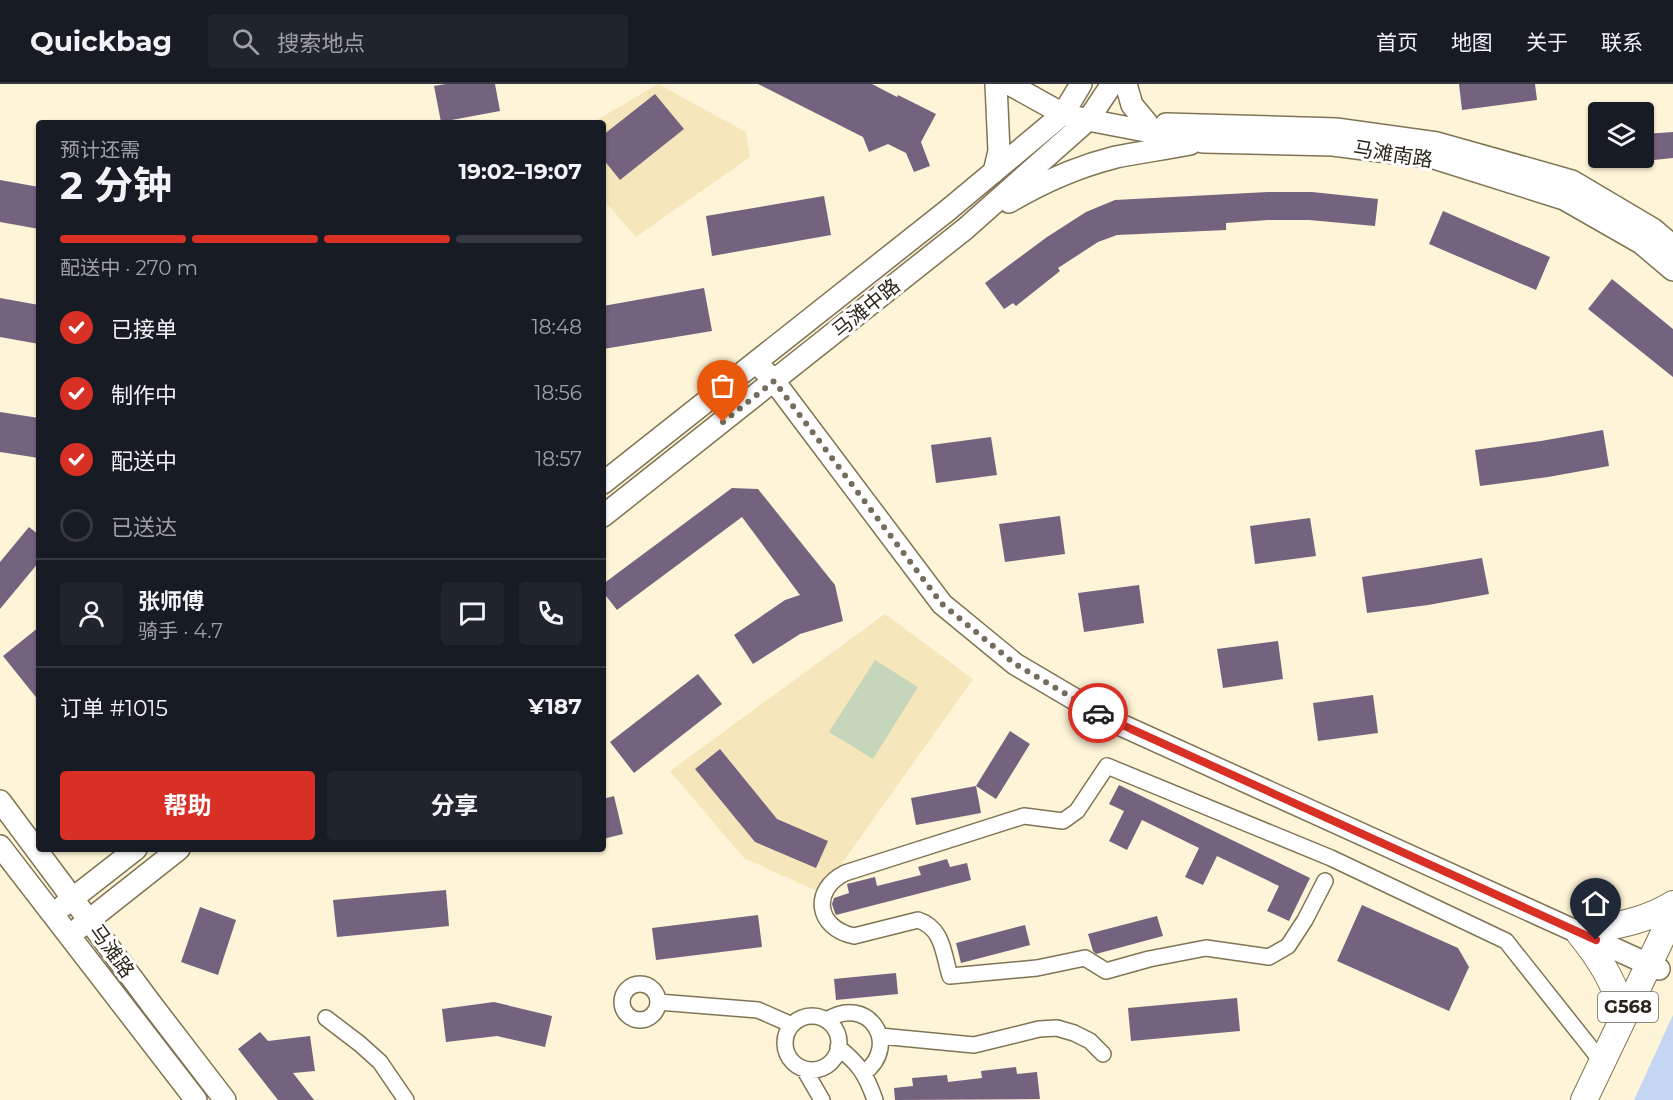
<!DOCTYPE html>
<html lang="zh">
<head>
<meta charset="utf-8">
<style>
	body { margin:0; font-family:Montserrat,"Noto Sans SC",sans-serif; background:#20242c; color:#f1f3f6; height:100vh; display:flex; flex-direction:column; font-size:22px; white-space:nowrap }
	* { box-sizing:border-box; margin:0 }
	p { font-size:20px; color:#9ea1a6 }
	.icon { flex:none; width:33px; height:33px; fill:none; stroke:currentColor; stroke-width:2; stroke-linecap:round; stroke-linejoin:round }
	.map { position:relative; flex:1; overflow:hidden }
	.sheet { position:absolute; left:36px; top:36px; width:570px; height:732px; display:flex; flex-direction:column; background:#171b24; border-radius:6px; box-shadow:0 2px 4px #0004 }
	.sheet>* { flex:none }
	.fabs { position:absolute; left:1588px; top:18px; display:grid; gap:12px }
	.fabs a { display:grid; place-items:center; width:66px; height:66px; border-radius:6px; background:#171b24; box-shadow:0 2px 4px #0004; font-size:30px }
	.pin { position:absolute; display:grid; place-items:center; width:51px; height:51px; color:#fff; margin:-62px -26px; border-radius:50% 50% 50% 0; rotate:-45deg; box-shadow:0 0 6px #0007 }
	.pin .icon { rotate:45deg }
	.courier { position:absolute; display:grid; place-items:center; width:60px; height:60px; margin:-30px; border:4px solid #d93025; border-radius:50%; background:#fff; color:#222; box-shadow:0 2px 8px #0007 }
	.headline em { font-style:normal; font-weight:700 }
	.headline div { display:flex; flex-direction:column-reverse }
	.headline { display:flex; align-items:center; justify-content:space-between; height:102px; padding:0 24px }
	h1 { font-size:39px; font-weight:700; line-height:45px }
	.bar { display:grid; grid-template-columns:repeat(4,1fr); gap:9px 6px; align-content:center; height:72px; padding:0 24px }
	.bar i { height:8px; border-radius:4px; background:#363941 }
	.bar .on { background:#d93025 }
	.bar p { grid-column:span 4 }
	.line { display:flex; align-items:center; gap:15px; padding:0 24px; border-top:2px solid #363941 }
	.line div { flex:1 }
	.round { display:grid; place-items:center; flex:none; width:63px; height:63px; border-radius:6px; background:#20242c }
	ol { padding:0 24px; list-style:none }
	li { display:flex; align-items:center; gap:18px; height:66px }
	li p { margin-inline-start:auto }
	li .icon { padding:6px; border-radius:50%; background:#d93025; color:#fff; stroke-width:4 }
	li:last-child { color:#9ea1a6 }
	li i { width:33px; height:33px; border:3px solid #363941; border-radius:50% }
	.button { display:flex; gap:12px; margin-top:auto; padding:12px 24px }
	.button a { flex:1; height:69px; border-radius:6px; background:#d93025; color:#fff; font-size:24px; font-weight:700; line-height:69px; text-align:center }
	.button a+a { background:#20242c; color:#f1f3f6 }
	header { display:flex; align-items:center; gap:36px; box-sizing:border-box; height:84px; padding:0 30px; background:#171b24; border-bottom:2px solid #363941 }
	header strong { font-size:28px }
	nav { display:flex; gap:33px; margin-inline-start:auto; font-size:21px }
	.search { width:420px; height:54px; background:#20242c; display:flex; align-items:center; gap:15px; box-sizing:border-box; padding:0 21px; border-radius:6px; color:#9ea1a6; font-size:22px }
	.map>svg:first-child { display:block }
	.built { fill:#f6e6bc }
	.green { fill:#c6d6ba }
	.water { fill:#c5d6f2 }
	.building { fill:#74637f }
	.lines { fill:none; stroke-linecap:round; stroke-linejoin:round }
	.minor-casing { stroke:#807455; stroke-width:18 }
	.secondary-casing { stroke:#807455; stroke-width:24 }
	.trunk-casing { stroke:#807455; stroke-width:28 }
	.minor { stroke:#fff; stroke-width:15 }
	.secondary { stroke:#fff; stroke-width:21 }
	.trunk { stroke:#fff; stroke-width:26 }
	.done { stroke:#746d5b; stroke-width:6; stroke-dasharray:0 10.8 }
	.route { stroke:#d93025; stroke-width:8 }
	.labels { text-anchor:middle; stroke-width:6; stroke-linejoin:round; paint-order:stroke }
	.shield { fill:#fff; stroke:#6a665d; stroke-width:1.5 }
	.shield-label { font-size:18px; font-weight:bold; fill:#2a2518 }
	.street-label { font-size:20px; fill:#2a2518; stroke:#fff }
</style>
</head>
<body>
<header>
<strong>Quickbag</strong>
<div class="search"><svg class="icon" aria-label="search" viewBox="0 0 24 24"><circle cx="10" cy="10" r="6"/><path d="M15 15l6 6"/></svg>搜索地点</div>
<nav><a>首页</a><a>地图</a><a>关于</a><a>联系</a></nav>
</header>
<div class="map">
<svg width="1673" height="1016" viewBox="0 0 1673 1016">
	<rect width="100%" height="100%" fill="#fef4d7"/>
	<path class="built" d="M658 0 746 48 750 73 636 153 603 115V39H592Z
		M885 530 973 595 821 809 744 774 670 687Z"/>
	<path class="green" d="M875 576 918 603 873 675 829 648Z"/>
	<path class="water" d="M1673 931V1016H1634L1672 933Z"/>
	<path class="building" d="M446 0H495L500 27 441 38 434 2Z
		M758 0H872L897 13 898 11 936 30 921 58 930 82 914 88 906 69 888 60 869 68 863 53Z
		M1459 0H1535L1537 16 1462 26Z
		M655 10 684 45 620 96 603 75V51Z
		M1673 48V74L1644 77V50Z
		M0 96 39 103V145L0 138Z
		M1268 108H1312L1378 115 1375 142 1309 136H1268L1226 139V146L1117 151 1098 158 1058 184 1060 187 1016 222 1013 219 1004 225 985 199 1047 153 1086 128 1115 116Z
		M824 112 831 151 712 172 706 132Z
		M1443 127 1550 173 1536 206 1429 160Z
		M1612 195 1673 245V293L1588 225Z
		M704 204 712 247 603 265V222Z
		M0 214 39 221V260L0 253Z
		M0 328 39 334V374L0 368Z
		M1603 346 1609 382 1548 393 1480 402 1475 366 1541 357Z
		M991 353 997 391 936 399 931 361Z
		M732 404 758 405 835 501 843 537 800 550 753 580 734 551 785 516 800 511 742 433 617 526 603 508V500Z
		M1060 432 1065 470 1005 478 999 440Z
		M1310 434 1316 472 1255 480 1250 442Z
		M29 443 39 451V478L0 525V478Z
		M1482 474 1489 510 1428 521 1367 529 1362 493 1421 484Z
		M1139 501 1144 539 1084 548 1078 509Z
		M39 543V617L3 572Z
		M1278 557 1283 595 1223 604 1217 565Z
		M698 590 722 620 634 689 610 658Z
		M1373 611 1378 649 1318 657 1313 619Z
		M1010 647 1030 660 996 715 976 702Z
		M720 665 777 735 828 757 816 784 755 758 695 685Z
		M1119 701 1310 794 1289 837 1267 827 1279 802 1217 772 1203 801 1185 793 1199 764 1142 736 1127 766 1109 757 1124 727 1109 720Z
		M976 702 981 729 916 741 911 714Z
		M614 712 623 750 603 755V715Z
		M947 775 950 783 967 779 971 796 836 831 835 829 832 820 834 814 849 809 847 800 875 793 877 802 921 791 918 783Z
		M446 806 449 842 337 853 333 816Z
		M1362 821 1458 864 1469 883 1449 927 1337 877Z
		M200 823 236 836 218 891 181 878Z
		M758 831 762 863 656 876 652 844Z
		M1157 832 1163 852 1096 870 1093 867 1088 850Z
		M1025 841 1030 861 961 879 956 859Z
		M896 889 898 910 836 916 834 895Z
		M1237 914 1240 947 1131 957 1128 924Z
		M494 918 552 932 545 963 497 952 446 958 442 925Z
		M260 948 268 957 310 952 315 987 293 989 314 1016H278L238 965Z
		M1016 983 1017 990 1037 988 1040 1015 895 1016 894 1004 913 1002 912 994 947 991 948 998 982 994 981 987Z"/>
	<g class="lines">
		<defs>
			<path id="minor" d="M1325 797 1305 836 1288 862 1269 873 1206 864 1149 875 1106 887 1085 874 1037 884 950 892C943 869 943 844 918 836L854 852C816 844 811 806 845 789L1024 732 1063 737 1077 727 1107 682 1331 774 1506 857 1602 978
				M622 918a18 18 0 1 1 36 0a18 18 0 1 1-36 0Z
				M658 918 758 926 792 941
				M785 959a27 27 0 1 1 54 0a27 27 0 1 1-54 0Z
				M326 934 360 960 380 978 406 1016
				M827 936C867 910 902 960 864 989
				M880 952 974 961 1039 945 1057 944 1074 949 1090 957 1103 970
				M838 963C859 980 866 990 875 1016
				M804 985 822 1016"/>
			<path id="secondary" d="M1009 0 1063 30 1088 36 1203 58 1333 61 1434 74 1564 115 1641 159 1673 186
				M1126 0 1132 21 1147 39
				M1166 40 1336 45 1437 59 1572 97 1653 145 1673 162
				M994 88 999 67 996 0
				M1009 118C1041 99 1080 82 1116 73 1140 68 1165 65 1190 60
				M757 279 774 297 942 520 1015 580 1110 636 1659 885
				M603 399 948 126 1063 30 1081 0
				M603 432 965 145 1088 36 1112 0
				M0 717 152 921 225 1016
				M0 762 196 1016
				M63 822 136 765
				M79 844 179 765"/>
			<path id="trunk" d="M1623 934C1617 901 1600 875 1579 849 1611 842 1645 838 1673 820
				M1584 1016 1673 830"/>
		</defs>
		<use href="#minor" class="minor-casing"/>
		<use href="#secondary" class="secondary-casing"/>
		<use href="#trunk" class="trunk-casing"/>
		<use href="#minor" class="minor"/>
		<use href="#secondary" class="secondary"/>
		<use href="#trunk" class="trunk"/>
	</g>
	<g class="lines">
		<path class="done" d="M723 338 774 297 942 520 1015 580 1098 629"/>
		<path class="route" d="M1098 629 1131 645 1596 856"/>
	</g>
	<g class="labels">
		<rect class="shield" x="1598" y="908" width="60" height="30" rx="4.5"/>
		<g class="shield-label">
			<text x="1628" y="929">G568</text>
		</g>
		<g class="street-label">
			<text transform="translate(1393 70) rotate(9)" y="7">马滩南路</text>
			<text transform="translate(866 224) rotate(-39)" y="7">马滩中路</text>
			<text transform="translate(112 867) rotate(54)" y="7">马滩路</text>
		</g>
	</g>
</svg>
<div class="fabs">
<a><svg class="icon" aria-label="layers" viewBox="0 0 24 24"><path d="M12 4l9 5-9 5-9-5zM3 14l9 5 9-5"/></svg></a>
</div>
<div class="pin" style="left:723px;top:338px;background:#ea580c"><svg class="icon" aria-label="bag" viewBox="0 0 24 24"><path d="M5 8h14l-1 12H6zM9 8a3 3 0 0 1 6 0"/></svg></div>
<div class="pin" style="left:1596px;top:856px;background:#1f2937"><svg class="icon" aria-label="home" viewBox="0 0 24 24"><path d="M3 11l9-7 9 7M6 9v11h12V9"/></svg></div>
<div class="courier" style="left:1098px;top:629px"><svg class="icon" aria-label="car" viewBox="0 0 24 24"><path d="M5 17H2v-5l4-1 3-4h7l3 4 3 1v5h-3M9 17h6M6 11h13"/><circle cx="7" cy="17" r="2"/><circle cx="17" cy="17" r="2"/></svg></div>
<section class="sheet">
<div class="headline"><div><h1>2 分钟</h1><p>预计还需</p></div><em>19:02–19:07</em></div>
<div class="bar"><i class="on"></i><i class="on"></i><i class="on"></i><i></i><p>配送中 · 270 m</p></div>
<ol>
<li><svg class="icon" aria-label="check" viewBox="0 0 24 24"><path d="M5 12l5 5 9-10"/></svg>已接单<p>18:48</p></li>
<li><svg class="icon" aria-label="check" viewBox="0 0 24 24"><path d="M5 12l5 5 9-10"/></svg>制作中<p>18:56</p></li>
<li><svg class="icon" aria-label="check" viewBox="0 0 24 24"><path d="M5 12l5 5 9-10"/></svg>配送中<p>18:57</p></li>
<li><i></i>已送达</li>
</ol>
<div class="line" style="height:108px"><a class="round"><svg class="icon" aria-label="person" viewBox="0 0 24 24"><circle cx="12" cy="8" r="4"/><path d="M4 21q1-7 8-7t8 7"/></svg></a><div><b>张师傅</b><p>骑手 · 4.7</p></div><a class="round"><svg class="icon" aria-label="chat" viewBox="0 0 24 24"><path d="M4 5h16v11H9l-5 4z"/></svg></a><a class="round"><svg class="icon" aria-label="phone" viewBox="0 0 24 24"><path d="M5 4h4l2 5-3 2q2 4 5 5l2-3 5 2v4C11 20 4 13 5 4z"/></svg></a></div>
<div class="line" style="height:78px"><div>订单 #1015</div><b>¥187</b></div>
<div class="button"><a>帮助</a><a>分享</a></div>
</section>
</div>
</body>
</html>
